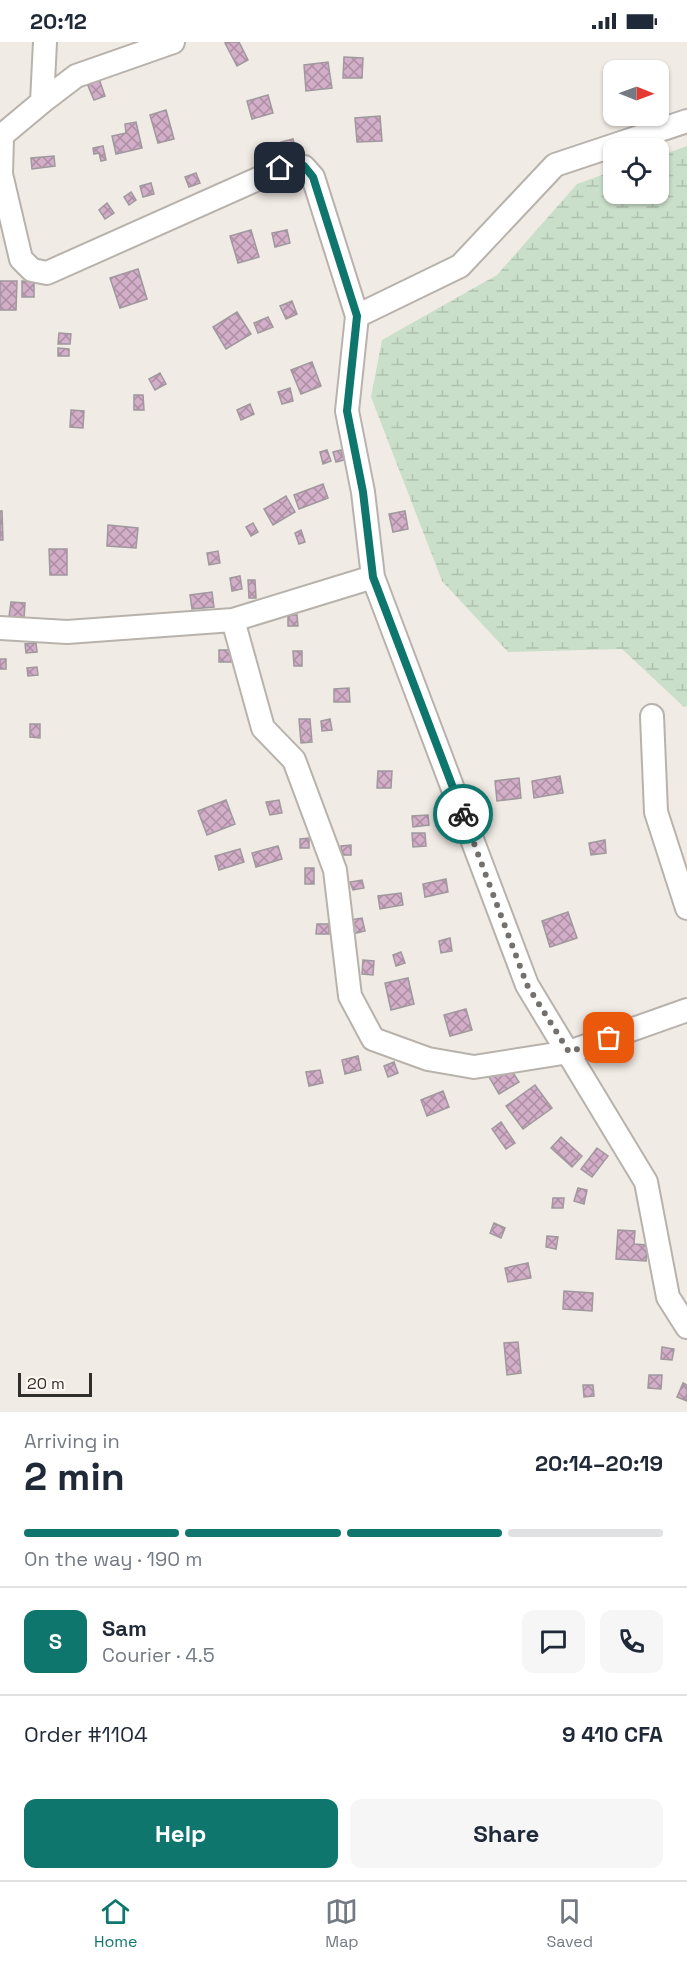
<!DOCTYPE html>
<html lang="en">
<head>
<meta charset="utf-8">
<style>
	body { margin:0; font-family:"Space Grotesk",sans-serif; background:#f6f6f7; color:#1f2937; height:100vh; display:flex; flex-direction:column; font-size:22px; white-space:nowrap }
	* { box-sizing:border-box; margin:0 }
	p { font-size:20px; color:#747a83 }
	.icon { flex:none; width:33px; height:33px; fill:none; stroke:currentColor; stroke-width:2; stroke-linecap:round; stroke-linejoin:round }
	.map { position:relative; height:1370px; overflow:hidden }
	.details { display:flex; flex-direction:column; background:#fff; flex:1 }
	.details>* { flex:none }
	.needle { width:39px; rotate:91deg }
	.fabs { position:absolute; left:603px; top:18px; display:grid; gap:12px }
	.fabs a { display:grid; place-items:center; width:66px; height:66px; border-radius:12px; background:#fff; box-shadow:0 2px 4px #0004; font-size:30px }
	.scale { position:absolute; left:18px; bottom:15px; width:74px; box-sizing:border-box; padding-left:6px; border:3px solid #302e2c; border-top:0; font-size:16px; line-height:21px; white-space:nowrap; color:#302e2c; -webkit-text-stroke:4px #fff8f2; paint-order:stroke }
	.pin { position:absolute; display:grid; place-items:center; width:51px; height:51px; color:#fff; margin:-26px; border-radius:12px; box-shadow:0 3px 9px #0006 }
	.courier { position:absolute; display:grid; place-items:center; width:60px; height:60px; margin:-30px; border:4px solid #0f766e; border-radius:50%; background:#fff; color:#222; box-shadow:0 2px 8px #0007 }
	.summary em { font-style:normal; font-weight:700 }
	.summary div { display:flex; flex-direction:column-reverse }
	.summary { display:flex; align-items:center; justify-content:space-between; height:102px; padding:0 24px }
	h1 { font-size:39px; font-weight:700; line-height:45px }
	.bar { display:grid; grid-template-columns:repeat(4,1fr); gap:9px 6px; align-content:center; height:72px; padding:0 24px }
	.bar i { height:8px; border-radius:4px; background:#e0e1e3 }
	.bar .active { background:#0f766e }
	.bar p { grid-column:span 4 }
	.line { display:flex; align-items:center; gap:15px; padding:0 24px; border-top:2px solid #e0e1e3 }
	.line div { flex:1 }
	.round { display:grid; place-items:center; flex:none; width:63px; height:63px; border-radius:12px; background:#f6f6f7 }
	.cta { display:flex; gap:12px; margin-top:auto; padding:12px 24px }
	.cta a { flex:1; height:69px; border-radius:12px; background:#0f766e; color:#fff; font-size:24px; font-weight:700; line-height:69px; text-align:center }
	.cta a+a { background:#f6f6f7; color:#1f2937 }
	.status { display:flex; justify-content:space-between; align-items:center; height:42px; padding:0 30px; background:#fff; direction:ltr }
	.status svg { height:16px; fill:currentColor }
	.tabs { display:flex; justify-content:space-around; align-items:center; height:84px; border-top:2px solid #e0e1e3; background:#fff; font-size:16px; color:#747a83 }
	.tabs a { display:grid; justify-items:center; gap:3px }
	.tabs .active { color:#0f766e }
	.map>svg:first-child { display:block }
	.wetland { fill:url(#wetland-marsh) }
	.building { fill:url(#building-cross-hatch); stroke:#9f989d; stroke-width:1.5 }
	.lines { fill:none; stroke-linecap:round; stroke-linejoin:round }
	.minor-casing { stroke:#b8b2ac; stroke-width:26 }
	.minor { stroke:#fff; stroke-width:22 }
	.done { stroke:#74706d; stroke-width:6; stroke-dasharray:0 10.8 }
	.route { stroke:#0f766e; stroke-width:8 }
</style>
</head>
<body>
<div class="status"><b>20:12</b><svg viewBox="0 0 49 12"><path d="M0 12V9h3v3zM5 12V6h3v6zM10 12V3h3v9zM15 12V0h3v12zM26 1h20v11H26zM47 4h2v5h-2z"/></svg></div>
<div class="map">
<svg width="687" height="1370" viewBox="0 0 687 1370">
	<defs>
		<pattern id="wetland-marsh" width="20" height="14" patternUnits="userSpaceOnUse" patternTransform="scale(1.5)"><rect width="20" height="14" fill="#cadfca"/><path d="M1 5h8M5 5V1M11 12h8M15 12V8" fill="none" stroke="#aec0ae"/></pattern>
		<pattern id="building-cross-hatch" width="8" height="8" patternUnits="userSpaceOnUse" patternTransform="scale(1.5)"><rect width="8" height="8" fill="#d3aec8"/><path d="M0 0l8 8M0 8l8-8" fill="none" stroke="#ac8ea3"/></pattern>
	</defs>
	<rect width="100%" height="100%" fill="#f1ebe5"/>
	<path class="wetland" d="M687 104V664L684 665 622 607 508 610 442 539 371 355 382 298 497 233 577 142 613 129 614 152H658L659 114Z"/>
	<path class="building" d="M227 0H239L248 18 237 24 225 1Z
		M344 15 363 16 362 36H343Z
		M328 20 332 46 306 49 304 23Z
		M98 34 105 54 94 58 86 39Z
		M268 53 273 71 252 77 247 59Z
		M166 68 174 97 158 101 150 73Z
		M380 74 382 99 357 100 355 76Z
		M136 80 142 106 116 112 112 94 126 91 125 82Z
		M293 97 296 109 283 112 281 100Z
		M103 104 106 118 101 119 99 111 94 112 93 106Z
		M54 114 55 124 32 127 31 116Z
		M196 131 200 141 189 145 185 135Z
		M151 141 154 152 143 155 140 144Z
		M131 150 136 158 129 163 124 155Z
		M107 161 114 171 105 177 99 168Z
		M251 188 259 215 238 221 230 194Z
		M287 188 290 201 275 205 272 191Z
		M138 227 147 257 120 266 110 236Z
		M0 239H17L16 268H0Z
		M22 239 34 240V255H22Z
		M292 259 297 272 286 277 280 264Z
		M237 270 251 292 226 307 213 285Z
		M268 275 273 285 258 291 254 281Z
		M59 291 71 292 70 302H58Z
		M58 306 69 307V314H58Z
		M312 320 321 344 301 352 291 328Z
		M160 331 166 342 155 348 149 337Z
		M290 346 293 359 282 362 278 350Z
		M134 353H143L144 368H134Z
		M250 362 254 372 241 378 237 368Z
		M71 368 84 369 83 386 70 385Z
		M327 408 331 419 323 422 320 410Z
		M341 408 344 418 336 420 333 410Z
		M323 442 328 456 299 467 294 453Z
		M286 454 295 470 273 483 264 467Z
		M0 469H2L3 498H0Z
		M405 469 408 487 393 490 389 472Z
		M253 481 258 490 251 494 246 485Z
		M108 483 138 486 136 506 107 504Z
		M301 488 305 500 299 502 295 491Z
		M49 507H67V533H50Z
		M218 509 220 521 209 523 207 511Z
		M240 534 242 547 232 549 230 536Z
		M248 538H255L256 556H249Z
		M212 550 214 565 192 567 190 553Z
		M11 560 25 561 24 576 9 575Z
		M288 573H297L298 584H288Z
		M36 601 37 610 26 611 25 602Z
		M219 608H231V620H219Z
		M293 609H302V624H294Z
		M0 617H6V627H0Z
		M37 625 38 633 28 634 27 626Z
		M349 646 350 660H334V647Z
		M299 677H310L312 700 301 701Z
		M330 677 332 688 322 689 321 679Z
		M30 682H40V696L30 695Z
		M378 729H392L391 746H377Z
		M560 734 563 751 534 756 532 739Z
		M519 736 521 756 497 759 495 739Z
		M226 758 235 782 207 793 198 769Z
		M279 758 282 771 270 773 266 760Z
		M428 773 429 783 413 785 412 774Z
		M412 791H425L426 804 413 805Z
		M309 796V806H300V797Z
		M605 798 606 811 591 813 589 801Z
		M351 803V813H342L341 804Z
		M278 804 282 817 256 825 252 811Z
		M240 807 244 820 219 828 215 814Z
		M305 826H314V842H305Z
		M446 837 448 850 425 855 423 842Z
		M362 838 364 846 353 848 350 840Z
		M401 851 403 863 380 867 378 854Z
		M568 870 577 896 550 905 542 879Z
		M362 876 365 889 352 892 349 878Z
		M317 882H329V892H316Z
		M450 896 452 909 441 911 439 899Z
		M401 910 405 921 396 924 393 913Z
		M363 918 374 919 373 933 362 932Z
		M408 936 414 962 391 968 385 941Z
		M466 967 472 988 450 994 444 973Z
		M358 1014 361 1028 345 1032 342 1018Z
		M394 1020 398 1031 388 1035 384 1024Z
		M508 1023 519 1040 499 1052 489 1035Z
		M320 1028 323 1041 309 1044 306 1030Z
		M535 1043 552 1066 523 1087 506 1064Z
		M443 1049 449 1065 427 1074 421 1058Z
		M501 1080 515 1101 506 1107 492 1087Z
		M561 1095 582 1114 572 1125 551 1106Z
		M597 1106 608 1114 592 1135 581 1127Z
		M578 1146 587 1148 584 1162 574 1159Z
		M553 1156H564L563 1166H552Z
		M494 1181 505 1186 501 1196 490 1191Z
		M618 1188 635 1189 634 1202 647 1203 646 1219 616 1217Z
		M547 1194 558 1195 556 1207 546 1205Z
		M528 1221 531 1236 508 1240 505 1226Z
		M564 1249 593 1251 592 1269 563 1267Z
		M518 1300 521 1331 507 1333 504 1301Z
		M662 1305 674 1307 672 1318 661 1317Z
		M649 1333H662L661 1347 648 1346Z
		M683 1341 687 1343V1359L677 1355Z
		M583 1343H593L594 1354 584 1355Z"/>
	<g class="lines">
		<defs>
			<path id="minor" d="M42 60 45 0
				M687 79 555 123 460 224 357 274 347 369 363 450 373 535 527 943 646 1140 668 1255 687 1285
				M0 95 42 60 76 34 173 0
				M2 95 1 132 21 217 32 228 47 231 280 127 304 125 313 135 357 274
				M233 578 263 686 294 718 335 828 350 954 373 997 428 1017 474 1025 569 1010 687 968
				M0 586 67 590 233 578 373 535
				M652 674 656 770 687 866"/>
		</defs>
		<use href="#minor" class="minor-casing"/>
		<use href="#minor" class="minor"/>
	</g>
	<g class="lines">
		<path class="done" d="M463 772 527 943 569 1010 609 996"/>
		<path class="route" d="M280 126 304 124 313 135 357 274 347 369 363 450 373 535 463 772"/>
	</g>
</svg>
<div class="fabs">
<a><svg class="needle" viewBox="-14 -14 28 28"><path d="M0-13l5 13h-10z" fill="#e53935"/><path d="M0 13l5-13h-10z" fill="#747a83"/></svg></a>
<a><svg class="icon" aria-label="locate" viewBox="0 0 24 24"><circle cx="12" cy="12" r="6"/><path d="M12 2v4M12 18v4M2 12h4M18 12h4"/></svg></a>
</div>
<div class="scale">20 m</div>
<div class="pin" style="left:609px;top:996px;background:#ea580c"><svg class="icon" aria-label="bag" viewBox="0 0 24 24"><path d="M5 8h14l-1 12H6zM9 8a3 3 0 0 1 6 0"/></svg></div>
<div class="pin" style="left:280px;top:126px;background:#1f2937"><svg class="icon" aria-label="home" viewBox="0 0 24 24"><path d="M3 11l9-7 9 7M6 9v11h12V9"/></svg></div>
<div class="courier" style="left:463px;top:772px"><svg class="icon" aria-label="bike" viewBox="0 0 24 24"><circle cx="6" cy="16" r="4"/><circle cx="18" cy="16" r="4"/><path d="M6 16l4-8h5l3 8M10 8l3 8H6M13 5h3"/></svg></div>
</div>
<section class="details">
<div class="summary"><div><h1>2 min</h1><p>Arriving in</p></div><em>20:14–20:19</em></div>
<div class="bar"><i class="active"></i><i class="active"></i><i class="active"></i><i></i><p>On the way · 190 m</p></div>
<div class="line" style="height:108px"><b class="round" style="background:#0f766e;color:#fff">S</b><div><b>Sam</b><p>Courier · 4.5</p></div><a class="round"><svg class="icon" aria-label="chat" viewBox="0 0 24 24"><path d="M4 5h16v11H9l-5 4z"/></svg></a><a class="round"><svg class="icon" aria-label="phone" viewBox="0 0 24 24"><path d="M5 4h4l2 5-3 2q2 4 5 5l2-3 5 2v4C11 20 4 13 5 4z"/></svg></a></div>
<div class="line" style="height:78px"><div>Order #1104</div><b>9 410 CFA</b></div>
<div class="cta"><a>Help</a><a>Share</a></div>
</section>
<nav class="tabs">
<a class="active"><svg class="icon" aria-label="home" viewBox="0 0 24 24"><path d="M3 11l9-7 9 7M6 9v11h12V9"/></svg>Home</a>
<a><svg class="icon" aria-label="map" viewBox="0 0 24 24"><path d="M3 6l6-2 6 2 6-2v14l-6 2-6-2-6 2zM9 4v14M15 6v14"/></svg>Map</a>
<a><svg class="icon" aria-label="saved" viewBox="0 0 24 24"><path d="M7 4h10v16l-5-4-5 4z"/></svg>Saved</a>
</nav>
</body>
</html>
